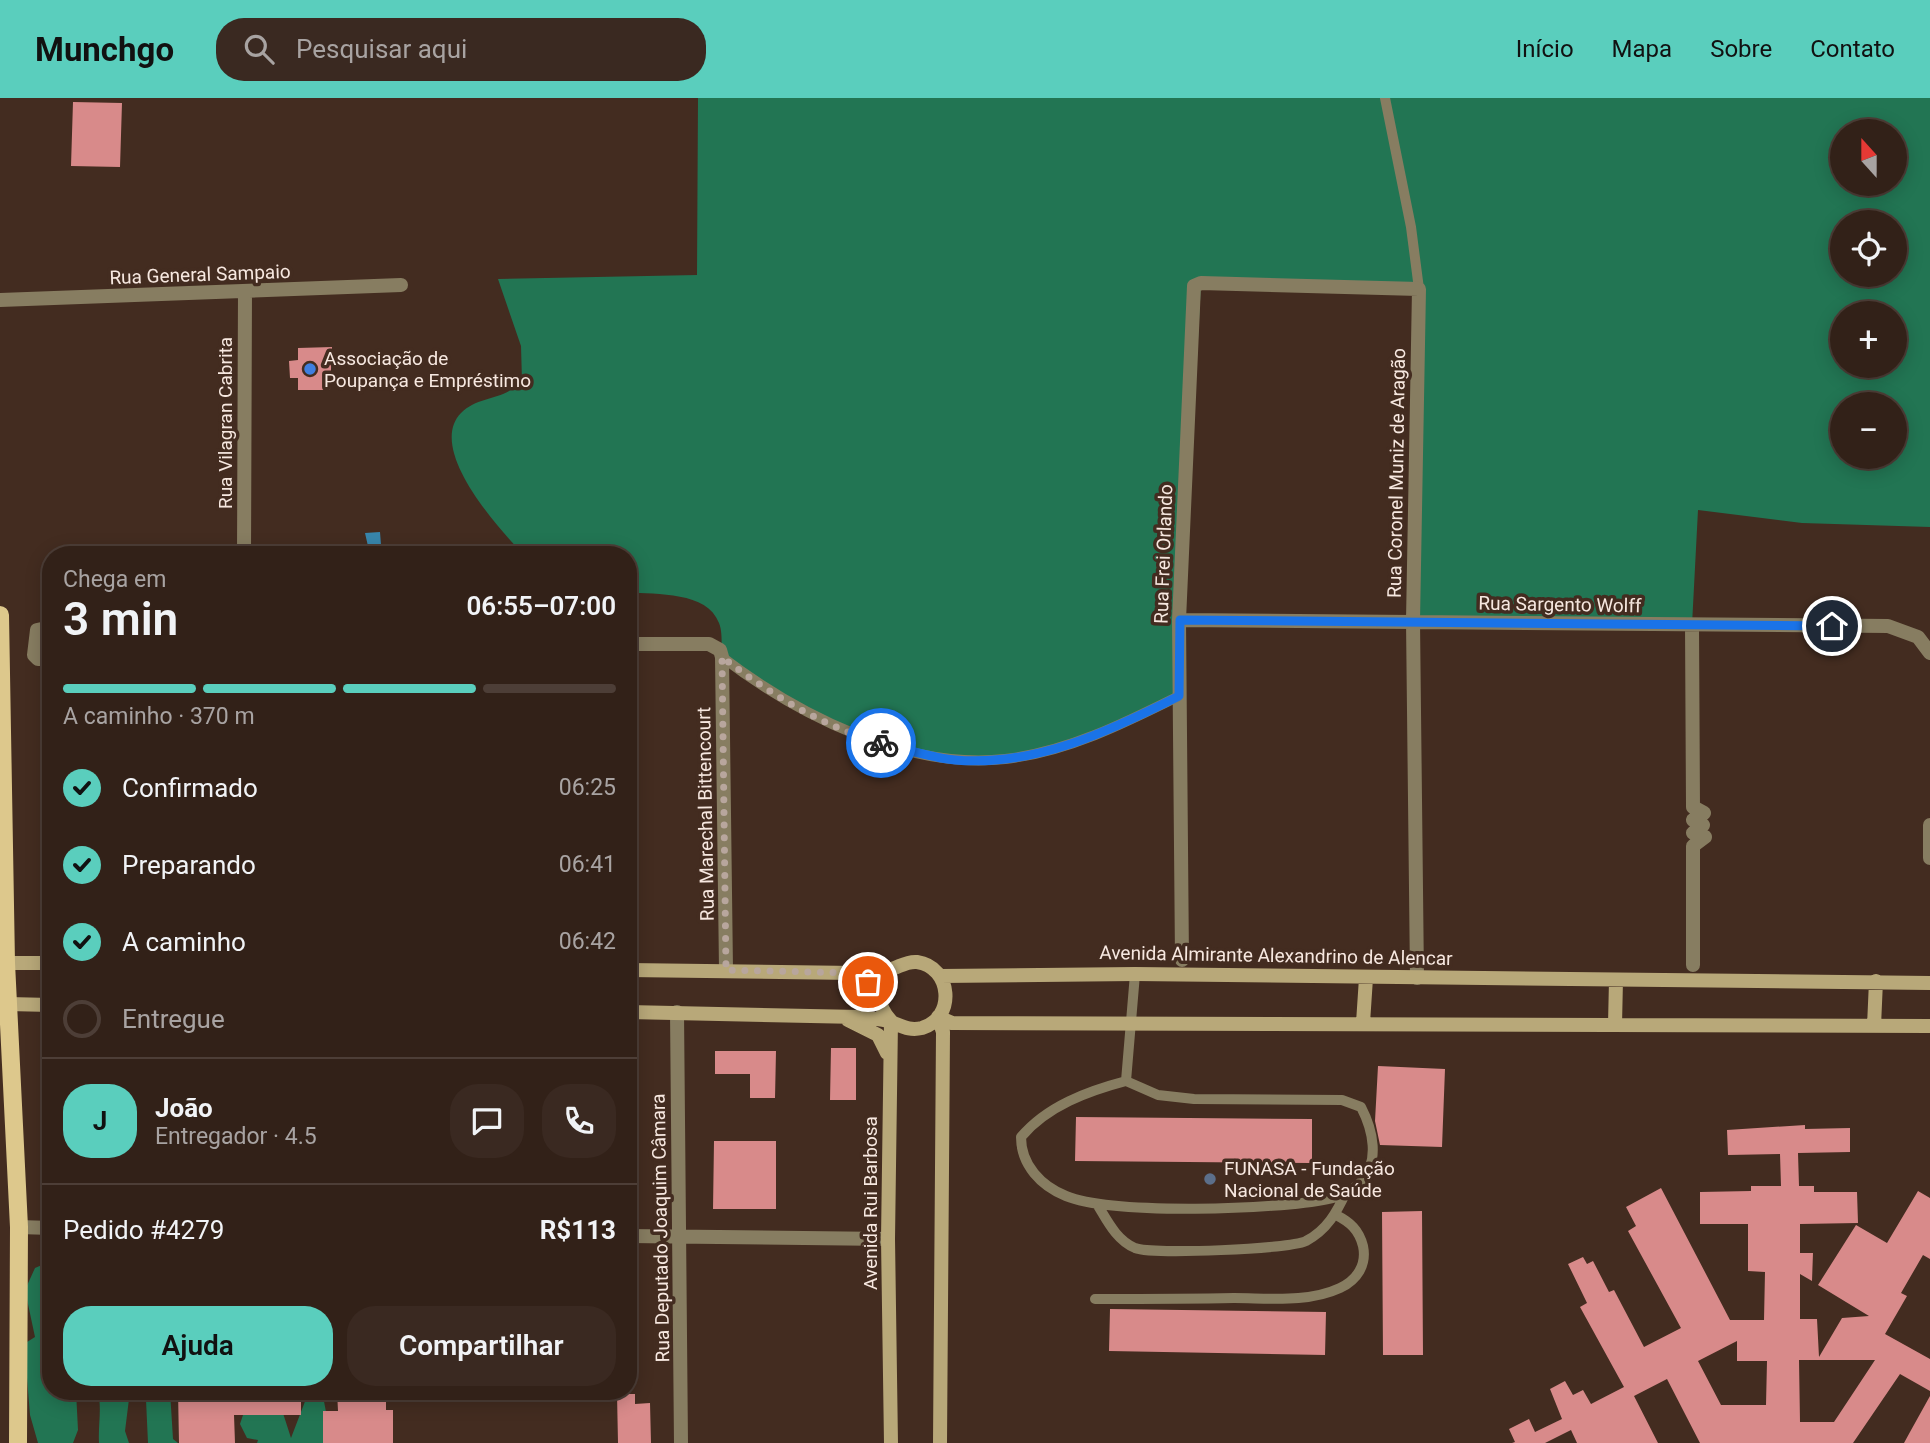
<!DOCTYPE html>
<html lang="pt">
<head>
<meta charset="utf-8">
<style>
	body { margin:0; font-family:Roboto,sans-serif; background:#3a2921; color:#f1f3f6; height:100vh; display:flex; flex-direction:column; font-size:26px; white-space:nowrap }
	* { box-sizing:border-box; margin:0 }
	p { font-size:23px; color:#a8a3a2 }
	.icon { flex:none; width:38px; height:38px; fill:none; stroke:currentColor; stroke-width:2; stroke-linecap:round; stroke-linejoin:round }
	.map { position:relative; flex:1; overflow:hidden }
	.sheet { position:absolute; left:42px; top:448px; width:595px; height:854px; display:flex; flex-direction:column; background:#322118; border-radius:28px; box-shadow:0 4px 18px #0003,0 0 0 2px #4d3e37 }
	.sheet>* { flex:none }
	.needle { width:46px; rotate:339deg }
	.buttons { position:absolute; left:1830px; top:21px; display:grid; gap:14px }
	.buttons a { display:grid; place-items:center; width:77px; height:77px; border-radius:50%; background:#322118; box-shadow:0 4px 18px #0003,0 0 0 2px #4d3e37; font-size:35px }
	.pin { position:absolute; display:grid; place-items:center; width:60px; height:60px; color:#fff; margin:-30px; border:4px solid #fff; border-radius:50%; box-shadow:0 2px 7px #0007 }
	.courier { position:absolute; display:grid; place-items:center; width:70px; height:70px; margin:-35px; border:5px solid #1a73e8; border-radius:50%; background:#fff; color:#222; box-shadow:0 2px 9px #0007 }
	.head em { font-style:normal; font-weight:600 }
	.head div { display:flex; flex-direction:column-reverse }
	.head { display:flex; align-items:center; justify-content:space-between; height:119px; padding:0 21px }
	h1 { font-size:46px; font-weight:600; line-height:52px }
	.bar { display:grid; grid-template-columns:repeat(4,1fr); gap:10px 7px; align-content:center; height:84px; padding:0 21px }
	.bar i { height:9px; border-radius:5px; background:#4d3e37 }
	.bar .selected { background:#5acebd }
	.bar p { grid-column:span 4 }
	.line { display:flex; align-items:center; gap:18px; padding:0 21px; border-top:2px solid #4d3e37 }
	.line div { flex:1 }
	.round { display:grid; place-items:center; flex:none; width:74px; height:74px; border-radius:28px; background:#3a2921 }
	ol { padding:0 21px; list-style:none }
	li { display:flex; align-items:center; gap:21px; height:77px }
	li p { margin-inline-start:auto }
	li .icon { padding:7px; border-radius:50%; background:#5acebd; color:#111; stroke-width:4 }
	li:last-child { color:#a8a3a2 }
	li i { width:38px; height:38px; border:4px solid #4d3e37; border-radius:50% }
	.cta { display:flex; gap:14px; margin-top:auto; padding:14px 21px }
	.cta a { flex:1; height:80px; border-radius:28px; background:#5acebd; color:#111; font-size:28px; font-weight:600; line-height:80px; text-align:center }
	.cta a+a { background:#3a2921; color:#f1f3f6 }
	header { display:flex; align-items:center; gap:42px; box-sizing:border-box; height:98px; padding:0 35px; background:#5acebd; color:#111 }
	header strong { font-size:33px }
	nav { display:flex; gap:38px; margin-inline-start:auto; font-size:24px }
	.search { width:490px; height:63px; background:#3a2921; display:flex; align-items:center; gap:18px; box-sizing:border-box; padding:0 24px; border-radius:28px; color:#a8a3a2; font-size:26px }
	.map>svg:first-child { display:block }
	.forest { fill:#227553; fill-rule:evenodd }
	.water { fill:#3886ac }
	.building { fill:#d88a8a; fill-rule:evenodd }
	.lines { fill:none; stroke-linecap:round; stroke-linejoin:round }
	.lane { stroke:#877d61; stroke-width:10 }
	.street { stroke:#877d61; stroke-width:14 }
	.secondary { stroke:#b8a879; stroke-width:14 }
	.primary { stroke:#ddc88c; stroke-width:18 }
	.done { stroke:#b8a69d; stroke-width:7; stroke-dasharray:0 12.6 }
	.route { stroke:#1a73e8; stroke-width:9 }
	.shop-dot { fill:#3f7fe0; stroke:#432c20; stroke-width:2.5 }
	.service-dot { fill:#5c6f8a; stroke:#432c20; stroke-width:2.5 }
	.labels { text-anchor:middle; stroke-width:7; stroke-linejoin:round; paint-order:stroke }
	.street-label { font-size:19px; fill:#f7e8e0; stroke:#432c20 }
	.poi-label { font-size:19px; fill:#f7e8e0; stroke:#432c20; text-anchor:start }
</style>
</head>
<body>
<header>
<strong>Munchgo</strong>
<div class="search"><svg class="icon" aria-label="search" viewBox="0 0 24 24"><circle cx="10" cy="10" r="6"/><path d="M15 15l6 6"/></svg>Pesquisar aqui</div>
<nav><a>Início</a><a>Mapa</a><a>Sobre</a><a>Contato</a></nav>
</header>
<div class="map">
<svg width="1930" height="1345" viewBox="0 0 1930 1345">
	<rect width="100%" height="100%" fill="#432c20"/>
	<path class="forest" d="M698 0H1930V429L1802 425 1698 412 1692 527 1413 523 1419 191 1201 185 1179 598 1041 655 953 662 846 635 722 559C721 549 723 535 719 525 707 493 657 497 628 494V457H524C499 431 426 351 461 315 479 297 502 304 522 283L521 248 498 181 697 177ZM1843 33H1895V86H1843ZM1843 124H1895V177H1843ZM1843 215H1895V268H1843ZM1843 306H1895V359H1843Z
		M51 1163V1293H76L78 1332 73 1345H38L30 1317 27 1280 11 1270 27 1244 35 1239 25 1192 35 1170Z
		M98 1293H130L125 1333 129 1345H99C98 1326 102 1312 98 1293Z
		M148 1293H170L173 1341 178 1345H148L146 1302Z
		M309 1293H322L332 1345H257L258 1342 247 1340 240 1326 245 1311 282 1312 291 1340Z"/>
	<path class="water" d="M380 434 381 447 391 448V457H370L365 435Z"/>
	<path class="building" d="M73 4 122 5 120 69 71 68Z
		M332 249 330 292H298V280H290L289 263 298 262V250Z
		M831 950H856V1002H830Z
		M715 953H776L775 1000H750V976H715Z
		M1378 968 1445 971 1442 1049 1380 1047 1375 1023Z
		M1076 1019 1312 1021V1065L1075 1063Z
		M1805 1027V1031L1850 1030V1054L1798 1055 1799 1088H1814V1094H1857L1858 1125 1800 1126V1155H1813L1812 1183 1800 1176V1221H1817L1819 1259 1842 1220 1869 1218 1818 1187 1856 1127 1887 1145 1918 1093 1930 1100V1161L1923 1157 1901 1195 1907 1198 1885 1236 1930 1261V1293L1900 1276 1853 1345H1700L1667 1281 1634 1298 1658 1345H1577L1571 1332 1545 1345H1512L1515 1344 1509 1331 1529 1321 1535 1334 1562 1321 1550 1291 1565 1283 1573 1297 1583 1292 1591 1306 1624 1289 1580 1209 1587 1205 1568 1166 1583 1159 1587 1166 1593 1163 1609 1194 1614 1192 1644 1249 1681 1230 1628 1133 1636 1128 1626 1109 1661 1090 1730 1222H1764L1765 1174 1748 1173V1126H1700V1094L1751 1093V1088H1781L1780 1056 1728 1057 1727 1032ZM1737 1243V1263H1767L1766 1307H1721L1698 1263ZM1799 1262H1875L1834 1324H1800Z
		M714 1043H776V1111H713Z
		M1422 1113 1423 1257H1383L1382 1114Z
		M1110 1211 1326 1214 1325 1257 1109 1253Z
		M178 1293H301V1317H234L235 1345H179Z
		M337 1293H386V1312H393V1345H323V1313H338Z
		M617 1296H635V1306L650 1305 651 1345H618Z
		M1930 1298V1345H1904L1910 1334Z"/>
	<g class="lines">
		<path class="lane" d="M1385 0 1411 129 1419 191
			M722 559C798 617 906 672 1005 661 1067 654 1125 625 1179 598
			M1126 983 1158 997 1194 1001 1342 1002 1361 1009C1373 1032 1380 1063 1361 1084 1353 1092 1339 1099 1328 1101 1277 1112 1113 1117 1066 1098 1041 1088 1021 1067 1021 1039 1047 1008 1088 993 1126 983Z
			M1126 983 1135 876
			M1097 1106C1107 1122 1116 1142 1135 1150 1153 1157 1289 1151 1306 1143 1327 1132 1337 1114 1346 1094
			M1095 1201C1141 1201 1188 1201 1234 1200 1268 1200 1308 1205 1340 1190 1357 1182 1367 1167 1363 1148 1359 1132 1350 1124 1336 1117"/>
		<path class="street" d="M0 202 401 187
			M244 457 245 193
			M1179 522 1888 528 1918 539 1930 555
			M1692 527 1693 709 1704 715 1693 722 1703 727 1693 735 1705 739 1693 748V867
			M51 529 37 532 34 557 38 561H51
			M628 546H709L720 552 722 559 726 872
			M1930 727V760
			M1182 862 1179 522 1194 188 1201 185 1419 191 1413 523 1417 880
			M677 914 681 1345
			M19 1129 51 1130
			M628 1138 888 1141"/>
		<path class="secondary" d="M6 865H51
			M628 872 855 875C866 873 882 875 892 871 901 868 907 863 917 864 952 869 956 920 922 930 909 933 902 928 891 924 882 920 869 921 859 919L628 914
			M890 872C876 889 876 907 891 923L888 1141 891 1345
			M940 878 1135 876 1930 885
			M8 906 51 907
			M938 919 952 925 1930 928
			M938 919 943 934 940 1345
			M848 922 878 937 887 955
			M1363 925 1366 880
			M1615 927 1616 882
			M1874 928 1876 883"/>
		<path class="primary" d="M0 517 6 865 19 1129 18 1345"/>
	</g>
	<g class="lines">
		<path class="done" d="M868 884 855 875 726 872 722 559C770 596 823 629 881 645"/>
		<path class="route" d="M881 645C905 651 931 660 955 662 1035 669 1110 633 1179 598L1180 522 1832 528"/>
	</g>
	<circle class="shop-dot" cx="310" cy="271" r="7"/>
	<circle class="service-dot" cx="1210" cy="1081" r="7"/>
	<g class="labels">
		<g class="street-label">
			<text transform="translate(200 176) rotate(-2)" y="7">Rua General Sampaio</text>
			<text transform="translate(225 325) rotate(-90)" y="7">Rua Vilagran Cabrita</text>
			<text transform="translate(1396 375) rotate(-89)" y="7">Rua Coronel Muniz de Aragão</text>
			<text transform="translate(1163 456) rotate(-88)" y="7">Rua Frei Orlando</text>
			<text transform="translate(1560 506) rotate(1)" y="7">Rua Sargento Wolff</text>
			<text transform="translate(705 716) rotate(-91)" y="7">Rua Marechal Bittencourt</text>
			<text transform="translate(1276 857) rotate(1)" y="7">Avenida Almirante Alexandrino de Alencar</text>
			<text transform="translate(870 1105) rotate(-90)" y="7">Avenida Rui Barbosa</text>
			<text transform="translate(660 1130) rotate(-91)" y="7">Rua Deputado Joaquim Câmara</text>
		</g>
		<g class="poi-label">
			<text x="324" y="267">Associação de<tspan x="324" dy="22">Poupança e Empréstimo</tspan></text>
			<text x="1224" y="1077">FUNASA - Fundação<tspan x="1224" dy="22">Nacional de Saúde</tspan></text>
		</g>
	</g>
</svg>
<div class="buttons">
<a><svg class="needle" viewBox="-14 -14 28 28"><path d="M0-13l5 13h-10z" fill="#e53935"/><path d="M0 13l5-13h-10z" fill="#a8a3a2"/></svg></a>
<a><svg class="icon" aria-label="locate" viewBox="0 0 24 24"><circle cx="12" cy="12" r="6"/><path d="M12 2v4M12 18v4M2 12h4M18 12h4"/></svg></a>
<a>+</a>
<a>−</a>
</div>
<div class="pin" style="left:868px;top:884px;background:#ea580c"><svg class="icon" aria-label="bag" viewBox="0 0 24 24"><path d="M5 8h14l-1 12H6zM9 8a3 3 0 0 1 6 0"/></svg></div>
<div class="pin" style="left:1832px;top:528px;background:#1f2937"><svg class="icon" aria-label="home" viewBox="0 0 24 24"><path d="M3 11l9-7 9 7M6 9v11h12V9"/></svg></div>
<div class="courier" style="left:881px;top:645px"><svg class="icon" aria-label="bike" viewBox="0 0 24 24"><circle cx="6" cy="16" r="4"/><circle cx="18" cy="16" r="4"/><path d="M6 16l4-8h5l3 8M10 8l3 8H6M13 5h3"/></svg></div>
<section class="sheet">
<div class="head"><div><h1>3 min</h1><p>Chega em</p></div><em>06:55–07:00</em></div>
<div class="bar"><i class="selected"></i><i class="selected"></i><i class="selected"></i><i></i><p>A caminho · 370 m</p></div>
<ol>
<li><svg class="icon" aria-label="check" viewBox="0 0 24 24"><path d="M5 12l5 5 9-10"/></svg>Confirmado<p>06:25</p></li>
<li><svg class="icon" aria-label="check" viewBox="0 0 24 24"><path d="M5 12l5 5 9-10"/></svg>Preparando<p>06:41</p></li>
<li><svg class="icon" aria-label="check" viewBox="0 0 24 24"><path d="M5 12l5 5 9-10"/></svg>A caminho<p>06:42</p></li>
<li><i></i>Entregue</li>
</ol>
<div class="line" style="height:126px"><b class="round" style="background:#5acebd;color:#111">J</b><div><b>João</b><p>Entregador · 4.5</p></div><a class="round"><svg class="icon" aria-label="chat" viewBox="0 0 24 24"><path d="M4 5h16v11H9l-5 4z"/></svg></a><a class="round"><svg class="icon" aria-label="phone" viewBox="0 0 24 24"><path d="M5 4h4l2 5-3 2q2 4 5 5l2-3 5 2v4C11 20 4 13 5 4z"/></svg></a></div>
<div class="line" style="height:91px"><div>Pedido #4279</div><b>R$113</b></div>
<div class="cta"><a>Ajuda</a><a>Compartilhar</a></div>
</section>
</div>
</body>
</html>
